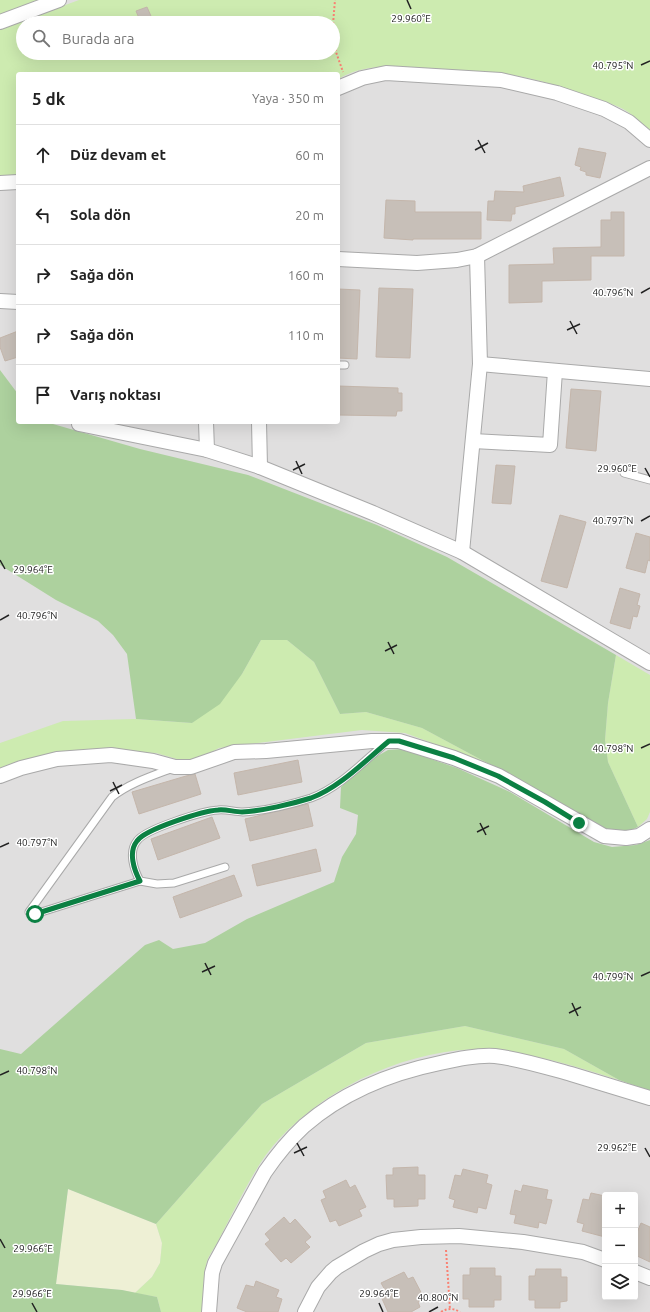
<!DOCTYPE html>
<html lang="tr">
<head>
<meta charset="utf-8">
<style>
	body { margin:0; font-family:Ubuntu,sans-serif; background:#f2f2f2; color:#222 }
	.controls { position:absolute; right:12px; bottom:12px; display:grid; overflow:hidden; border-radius:4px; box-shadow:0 4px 16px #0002 }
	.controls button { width:36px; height:36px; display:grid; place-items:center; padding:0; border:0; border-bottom:1px solid #e0e0e0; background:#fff; color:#222; font:20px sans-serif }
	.stop { position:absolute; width:12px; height:12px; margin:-9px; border:3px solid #0b8043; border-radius:50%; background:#fff }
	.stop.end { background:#0b8043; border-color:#fff; box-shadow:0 1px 4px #0008 }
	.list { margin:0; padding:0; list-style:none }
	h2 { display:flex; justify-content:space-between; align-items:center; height:52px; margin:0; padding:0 16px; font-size:17px }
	h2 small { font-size:13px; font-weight:400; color:#767676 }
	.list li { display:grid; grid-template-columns:26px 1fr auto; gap:12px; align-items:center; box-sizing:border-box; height:60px; padding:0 16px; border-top:1px solid #e0e0e0 }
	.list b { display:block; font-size:15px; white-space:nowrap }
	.list em { font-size:13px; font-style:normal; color:#767676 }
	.icon { flex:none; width:22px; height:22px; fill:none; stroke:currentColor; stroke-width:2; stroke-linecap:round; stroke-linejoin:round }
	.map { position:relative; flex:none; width:650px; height:1312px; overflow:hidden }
	.search { position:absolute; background:#fff; box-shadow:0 4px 16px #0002; left:16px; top:16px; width:324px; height:44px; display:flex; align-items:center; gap:10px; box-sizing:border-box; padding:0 14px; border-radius:22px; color:#767676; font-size:15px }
	.panel { position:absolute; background:#fff; box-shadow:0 4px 16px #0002; left:16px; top:72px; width:324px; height:352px; border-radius:4px }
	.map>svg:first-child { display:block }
	.residential { fill:#e0dfdf; fill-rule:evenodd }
	.farmland { fill:#eef0d5 }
	.grass { fill:#cdebb0; fill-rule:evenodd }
	.forest { fill:#add19e }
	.building { fill:#c7bfb8; stroke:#c4b6ab }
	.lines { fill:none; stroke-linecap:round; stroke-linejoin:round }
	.service-casing { stroke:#a9a9a9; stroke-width:9 }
	.minor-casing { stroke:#a9a9a9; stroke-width:16 }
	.path { stroke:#fa8072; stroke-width:2; stroke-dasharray:2 2; stroke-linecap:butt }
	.service { stroke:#fff; stroke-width:7 }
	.minor { stroke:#fff; stroke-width:14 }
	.route { stroke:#0b8043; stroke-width:5 }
	.ticks { fill:none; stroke:#222; stroke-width:1.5 }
	.ticks-label { font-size:10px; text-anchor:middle; fill:#222; stroke:#fff; stroke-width:3; stroke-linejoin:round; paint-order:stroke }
</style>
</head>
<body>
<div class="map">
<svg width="650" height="1312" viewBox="0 0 650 1312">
	<rect width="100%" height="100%" fill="#f2efe9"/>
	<path class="residential" d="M 0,0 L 650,0 L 650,1312 L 0,1312 ZM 23,23 L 333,23 L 333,53 L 23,53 ZM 18,74 L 338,74 L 338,422 L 18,422 ZM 605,1195 L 635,1195 L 635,1297 L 605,1297 Z"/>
	<polygon class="farmland" points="68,1189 156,1224 162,1243 160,1263 152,1277 135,1293 122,1290 56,1284"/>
	<g class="grass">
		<polygon points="0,0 46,0 0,16"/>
		<path d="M 79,0 L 650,0 L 650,132 C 641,123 631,112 619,107 C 606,101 593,98 579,93 C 565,89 550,83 536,80 C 501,71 465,71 430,69 C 398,67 367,62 338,79 L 338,74 L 18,74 L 18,175 L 0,176 L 0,29 ZM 23,23 L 333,23 L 333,53 L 23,53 Z"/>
		<polygon points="261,640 287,640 314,662 340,714 366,712 422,728 491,765 405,733 362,730 219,748 195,761 180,760 156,753 73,750 19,761 0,768 0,743 63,721 135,719 192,723 242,674"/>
		<polygon points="616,655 650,675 650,812 647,819 638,827 608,762 605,740 608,703"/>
		<path d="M 465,1026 L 564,1049 L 619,1080 C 587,1070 556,1060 523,1054 C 514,1052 505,1049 496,1049 C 417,1046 334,1081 279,1139 C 260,1159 247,1186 234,1210 C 228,1222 222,1233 216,1245 C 213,1250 209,1255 207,1261 C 203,1277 203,1295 202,1312 L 161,1312 L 157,1297 L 135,1293 L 152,1277 L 160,1263 L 162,1243 L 156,1224 L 262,1104 L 366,1043 Z"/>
	</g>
	<g class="forest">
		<polygon points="0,370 18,394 18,422 46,422 140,449 248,475 377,525 447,557 616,655 608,703 605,740 608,762 638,827 629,831 608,830 574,813 491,765 422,728 366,712 340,714 314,662 287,640 261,640 242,674 220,704 192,723 136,719 127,654 113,635 98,621 56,600 0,565"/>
		<polygon points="402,749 457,768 510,792 594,842 612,847 636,845 650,840 650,1091 619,1080 564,1049 465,1026 366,1043 262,1104 156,1224 68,1189 56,1284 122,1290 157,1297 161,1312 0,1312 0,1049 21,1054 145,945 159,940 173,949 205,943 247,919 334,882 342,857 356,834 358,815 340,808 341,787 372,759 388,750"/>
	</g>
	<g class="building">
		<polygon points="147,7 154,23 141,23 136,11"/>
		<polygon points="579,148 606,153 600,178 586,175 586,172 580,170 581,167 575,165"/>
		<polygon points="560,177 564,196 515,207 515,214 512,214 511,221 487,220 488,201 494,201 495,191 524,192 523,186"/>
		<polygon points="386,200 415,201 415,212 481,212 481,239 413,239 413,240 384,238"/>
		<polygon points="611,212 624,212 624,256 591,256 591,280 542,281 542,302 509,303 509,265 554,264 553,248 601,247 601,220 611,220"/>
		<polygon points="379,288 413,289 410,358 376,357"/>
		<polygon points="338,289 360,290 357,359 338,358"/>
		<polygon points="18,331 18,357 5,361 0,347 0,338"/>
		<polygon points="338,386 398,388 398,393 402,393 402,411 397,411 396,416 338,415"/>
		<polygon points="571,389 601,391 596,451 566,448"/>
		<polygon points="496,465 515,466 511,504 492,503"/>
		<polygon points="560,515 586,522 567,588 541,581"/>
		<polygon points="636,533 650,537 650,561 648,560 645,573 626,568"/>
		<polygon points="620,588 640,594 637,605 640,606 637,617 633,616 630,629 610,623"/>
		<polygon points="298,760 302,782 238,795 234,773"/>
		<polygon points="195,774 201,794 139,814 132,792 186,776"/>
		<polygon points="308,804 313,826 250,841 245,819"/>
		<polygon points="212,817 220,838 158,860 151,839"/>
		<polygon points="316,849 321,871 257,886 252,865"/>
		<polygon points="234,875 242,896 180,918 173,897"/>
		<polygon points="418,1167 418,1175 425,1175 425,1199 418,1199 418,1206 394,1207 394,1199 387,1199 386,1175 393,1175 393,1168"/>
		<polygon points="463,1169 488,1175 486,1183 492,1185 486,1209 478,1207 477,1213 453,1207 455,1200 449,1198 455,1175 461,1176"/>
		<polygon points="346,1180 350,1188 355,1185 366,1207 359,1210 362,1216 339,1226 336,1220 330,1222 321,1200 326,1198 323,1191"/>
		<polygon points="523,1185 548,1190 546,1199 552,1200 546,1224 539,1222 538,1228 514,1223 516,1215 510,1214 515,1190 521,1192"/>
		<polygon points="591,1193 605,1196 605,1237 582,1231 584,1224 577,1222 583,1199 589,1200"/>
		<polygon points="284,1217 290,1224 295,1219 311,1237 305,1242 310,1247 291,1263 286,1258 281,1262 265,1244 270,1240 265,1234"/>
		<polygon points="641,1223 650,1227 650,1262 635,1255 635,1237"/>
		<polygon points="470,1268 495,1268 495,1276 501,1276 501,1300 494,1300 494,1307 469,1307 469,1299 463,1299 463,1275 470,1275"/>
		<polygon points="536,1269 561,1269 561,1277 567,1277 567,1301 560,1302 560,1308 535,1308 535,1300 529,1300 529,1276 535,1276"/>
		<polygon points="404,1272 408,1279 413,1277 424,1298 418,1302 420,1307 411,1312 388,1312 379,1292 385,1290 381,1283"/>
		<polygon points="256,1281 279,1290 276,1297 282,1299 278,1312 247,1312 237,1308 246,1285 254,1287"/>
	</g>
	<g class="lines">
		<g class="service-casing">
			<g id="service">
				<polyline points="338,365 345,365"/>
				<polyline points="624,473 650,480"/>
				<path d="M 173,768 C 152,776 130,783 112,797 L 29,912 L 35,914 L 140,881 L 157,884 L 174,883 L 225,867"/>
				<path d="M 140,881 C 134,870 128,852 137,841 C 145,829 203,811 218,810 C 226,809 235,812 243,812 C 263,811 292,804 311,798 C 339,788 364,761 387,742"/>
			</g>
		</g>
		<g class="minor-casing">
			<g id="minor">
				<polyline points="0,22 59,0"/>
				<polyline points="338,88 362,78 386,73 501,80 557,93 604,109 629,122 650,140"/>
				<polyline points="0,183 18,182"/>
				<polyline points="338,259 417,263 457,260 477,256 650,168"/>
				<polyline points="0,301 18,302"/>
				<polyline points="480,364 650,379"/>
				<polyline points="206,422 207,450"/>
				<polyline points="259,422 260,467"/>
				<polyline points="79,424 207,450 260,467 373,513 462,552 650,663"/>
				<polyline points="473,441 550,445 555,371"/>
				<polyline points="462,552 480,364 477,256"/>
				<polyline points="0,776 21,768 57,759 111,755 153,761 175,767 191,767 234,752 266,751 372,741 399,741 454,758 499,776 604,836 626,838 639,836 650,829"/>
				<polyline points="635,1272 650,1278"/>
				<path d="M 209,1312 L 212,1273 L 215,1263 L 265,1172 C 276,1156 289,1140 304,1126 C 342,1093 391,1073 440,1063 C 458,1059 476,1055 495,1056 C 521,1059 546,1067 571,1074 C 598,1082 624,1090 650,1098"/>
				<polyline points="305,1312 318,1287 331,1272 337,1267 364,1251 379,1244 393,1240 421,1237 459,1236 523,1242 583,1252 605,1260"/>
			</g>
		</g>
		<g class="path">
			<polyline points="333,24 335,0"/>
			<polyline points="333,29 336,52 343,72"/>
			<polyline points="446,1250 450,1309"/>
			<path d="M 441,1312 C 448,1308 453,1308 460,1312"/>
		</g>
		<use href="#service" class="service"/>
		<use href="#minor" class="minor"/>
	</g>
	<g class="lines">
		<path class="route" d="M 35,914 L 140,881 C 134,870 128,852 137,841 C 145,829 203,811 218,810 C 226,809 234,812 242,812 C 262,811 292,804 311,798 C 339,788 366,760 389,741 L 399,741 L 454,758 L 498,776 L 545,802 L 579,823"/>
	</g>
	<path class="ticks" d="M 407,0 L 411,9M 641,65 L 650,61M 478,140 L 485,153M 475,150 L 488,143M 641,293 L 650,288M 570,321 L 577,334M 567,330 L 580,324M 296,461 L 302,474M 645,468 L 650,477M 293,470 L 305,464M 641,521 L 650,516M 0,560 L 5,569M 0,620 L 9,615M 388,642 L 394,654M 385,651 L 397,645M 641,748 L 650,744M 113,782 L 119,794M 110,791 L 122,785M 480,823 L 486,835M 477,832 L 489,826M 0,847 L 9,843M 205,963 L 211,975M 202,972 L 215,966M 641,976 L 650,972M 572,1003 L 578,1016M 569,1013 L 581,1007M 0,1075 L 9,1071M 297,1143 L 304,1156M 645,1148 L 650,1157M 294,1153 L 307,1147M 0,1239 L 5,1248M 32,1303 L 37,1312M 379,1303 L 383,1312M 429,1312 L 438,1307"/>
	<g class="ticks-label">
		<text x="411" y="22">29.960°E</text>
		<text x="613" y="69">40.795°N</text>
		<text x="613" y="296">40.796°N</text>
		<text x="617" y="472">29.960°E</text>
		<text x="613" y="524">40.797°N</text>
		<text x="33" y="573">29.964°E</text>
		<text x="37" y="619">40.796°N</text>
		<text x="613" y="752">40.798°N</text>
		<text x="37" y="846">40.797°N</text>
		<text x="613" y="980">40.799°N</text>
		<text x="37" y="1074">40.798°N</text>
		<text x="617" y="1151">29.962°E</text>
		<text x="33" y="1252">29.966°E</text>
		<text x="32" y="1297">29.966°E</text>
		<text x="379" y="1297">29.964°E</text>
		<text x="438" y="1301">40.800°N</text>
	</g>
</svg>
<div class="controls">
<button>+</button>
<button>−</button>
<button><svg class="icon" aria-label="layers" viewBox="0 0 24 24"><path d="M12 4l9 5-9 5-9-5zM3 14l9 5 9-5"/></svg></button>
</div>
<div class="stop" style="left:35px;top:914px"></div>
<div class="stop end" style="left:579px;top:823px"></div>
<div class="search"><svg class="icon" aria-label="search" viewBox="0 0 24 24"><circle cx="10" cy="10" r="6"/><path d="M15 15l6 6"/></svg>Burada ara</div>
<section class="panel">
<h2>5 dk<small>Yaya · 350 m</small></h2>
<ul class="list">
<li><svg class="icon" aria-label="ahead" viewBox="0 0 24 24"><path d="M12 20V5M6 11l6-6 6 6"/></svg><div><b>Düz devam et</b></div><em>60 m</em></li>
<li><svg class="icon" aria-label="left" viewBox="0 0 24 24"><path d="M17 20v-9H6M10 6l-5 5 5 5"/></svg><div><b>Sola dön</b></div><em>20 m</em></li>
<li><svg class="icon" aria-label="right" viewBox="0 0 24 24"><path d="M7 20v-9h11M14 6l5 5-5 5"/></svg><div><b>Sağa dön</b></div><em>160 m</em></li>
<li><svg class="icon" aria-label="right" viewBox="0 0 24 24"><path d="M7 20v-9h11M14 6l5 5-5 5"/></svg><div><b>Sağa dön</b></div><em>110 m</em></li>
<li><svg class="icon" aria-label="arrive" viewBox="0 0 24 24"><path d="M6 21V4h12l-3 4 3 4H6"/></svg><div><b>Varış noktası</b></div></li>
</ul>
</section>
</div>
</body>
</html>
